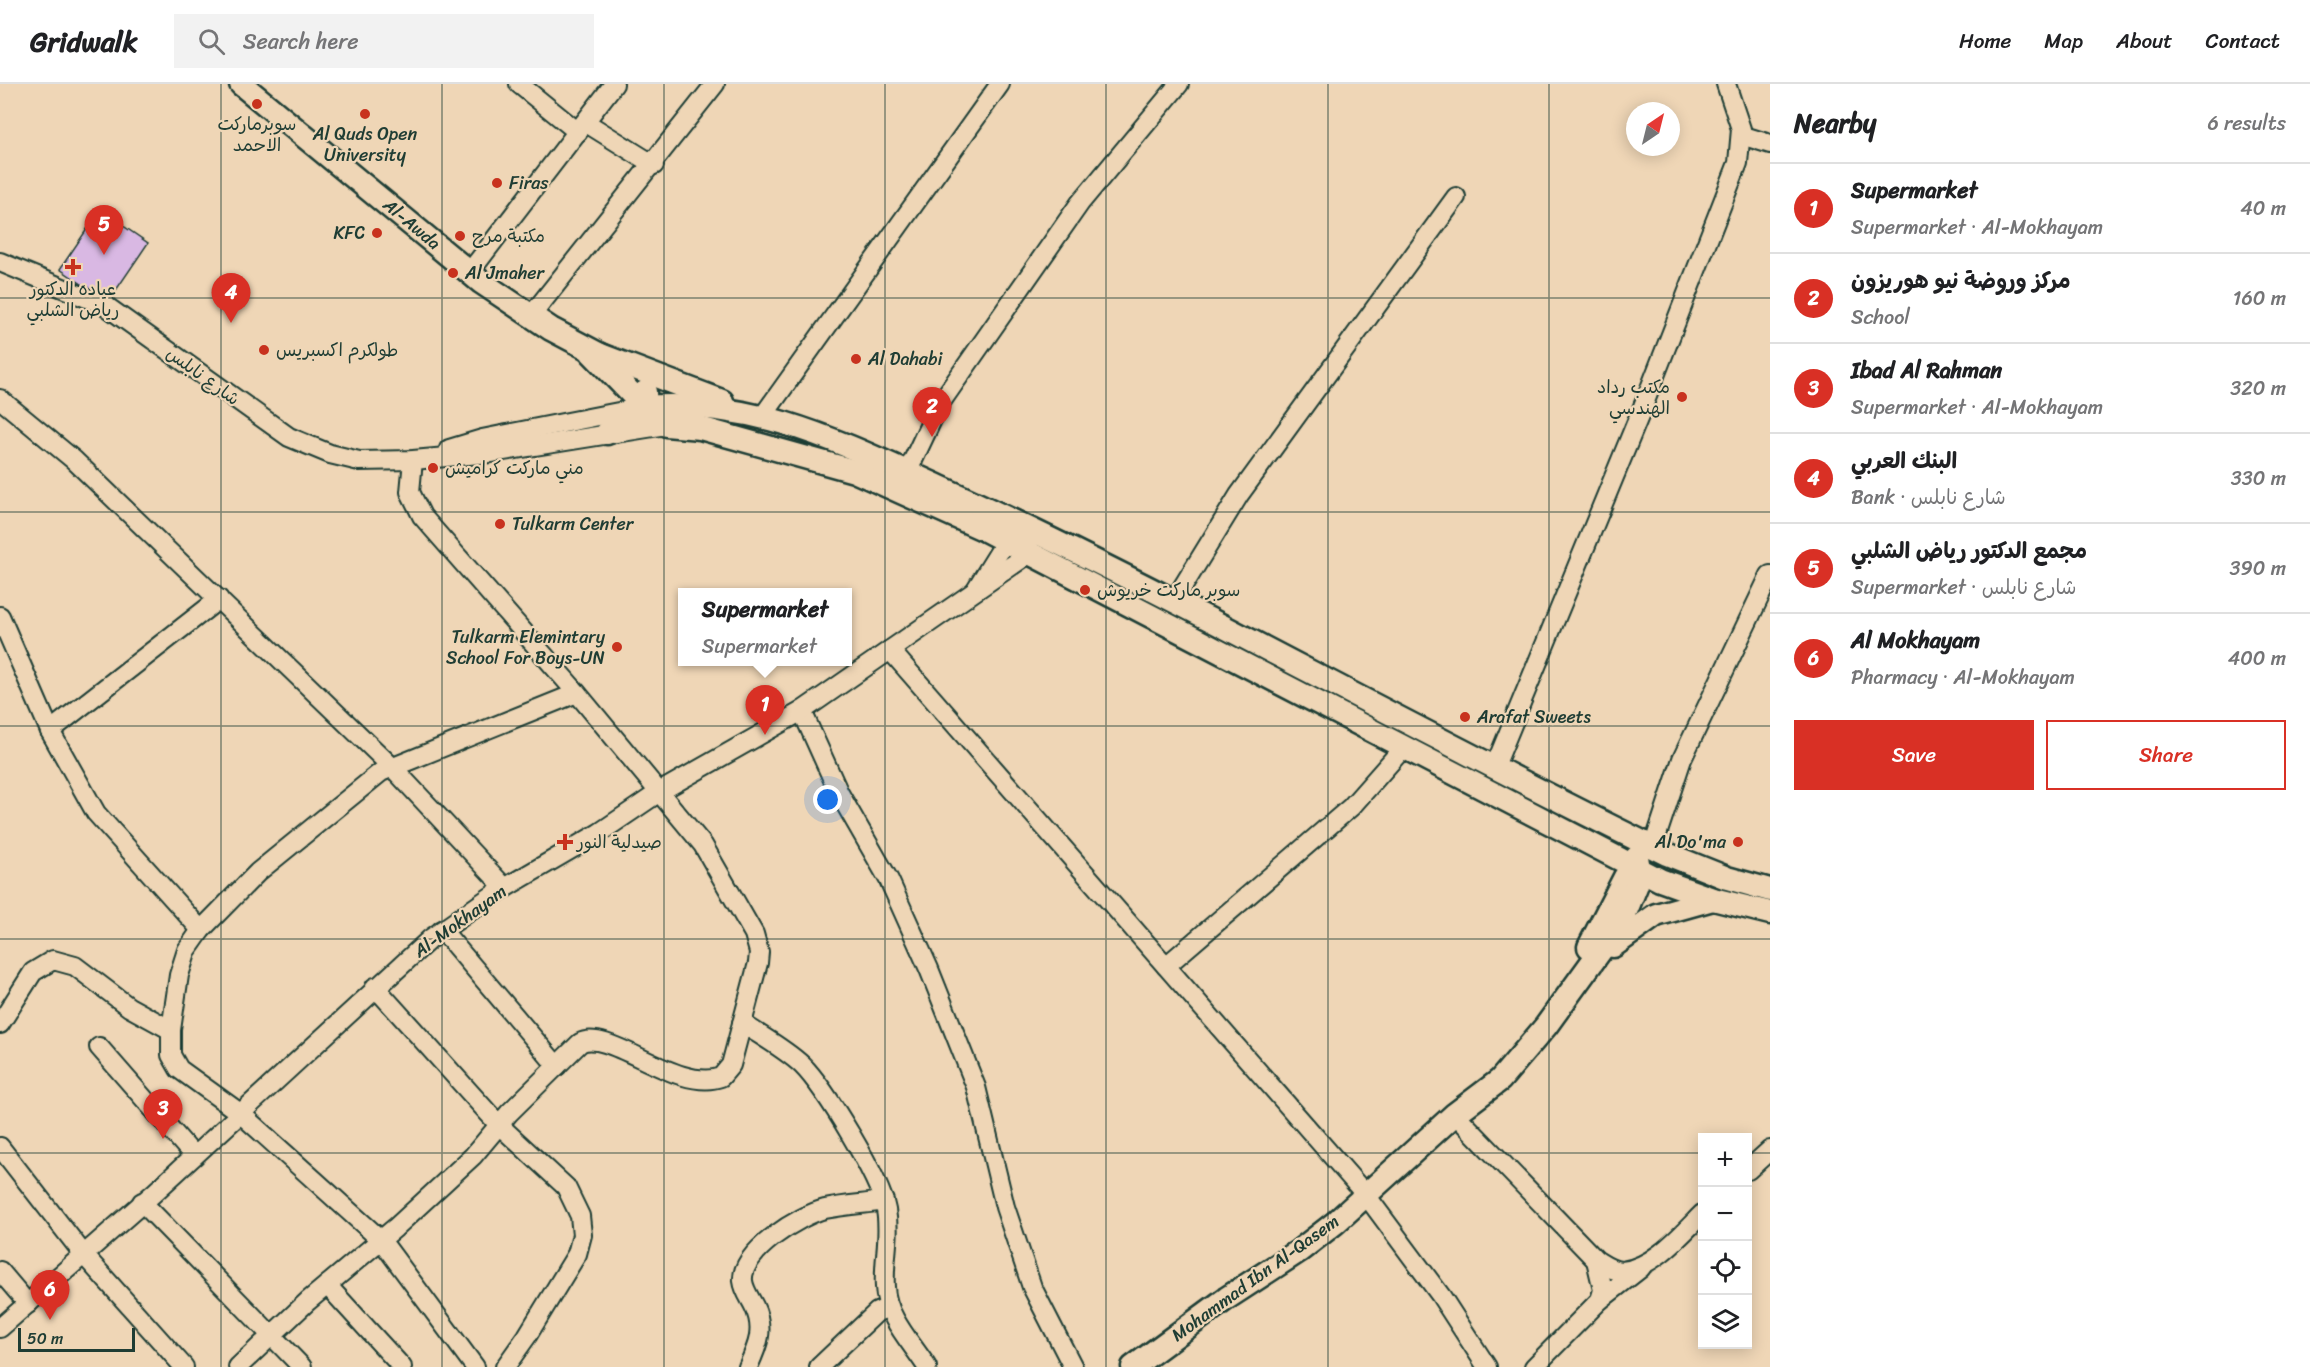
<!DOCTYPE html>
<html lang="en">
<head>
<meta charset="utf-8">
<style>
	body { margin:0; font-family:Sriracha,"Playpen Sans Arabic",sans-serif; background:#f2f2f2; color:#202124 }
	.controls { position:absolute; right:18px; bottom:18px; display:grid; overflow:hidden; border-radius:0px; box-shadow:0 3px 15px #0003 }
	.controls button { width:54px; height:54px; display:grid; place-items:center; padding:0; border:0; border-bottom:2px solid #e0e0e0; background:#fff; color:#202124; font:30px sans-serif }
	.compass { position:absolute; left:1626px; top:18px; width:54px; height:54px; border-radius:50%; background:#fff; box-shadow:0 3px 15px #0003; rotate:35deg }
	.scale { position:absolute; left:18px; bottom:15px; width:117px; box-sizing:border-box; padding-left:6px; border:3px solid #1f3d34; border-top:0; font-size:16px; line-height:21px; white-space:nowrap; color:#1f3d34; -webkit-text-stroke:4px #efd6b6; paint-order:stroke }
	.you { position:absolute; left:828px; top:716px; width:21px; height:21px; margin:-15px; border:4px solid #fff; border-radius:50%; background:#1a73e8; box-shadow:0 0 0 9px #1a73e833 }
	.badge { display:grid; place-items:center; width:39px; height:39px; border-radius:50%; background:#d93025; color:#fff; font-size:20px; font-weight:700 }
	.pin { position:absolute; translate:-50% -50px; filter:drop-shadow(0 2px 3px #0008) }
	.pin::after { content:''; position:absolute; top:32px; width:21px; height:18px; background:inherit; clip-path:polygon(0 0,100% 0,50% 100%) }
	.popup { position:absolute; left:678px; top:504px; width:174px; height:78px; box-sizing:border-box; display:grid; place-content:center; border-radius:0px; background:#fff; filter:drop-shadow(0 2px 4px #0005); font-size:20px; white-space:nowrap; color:#757577 }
	.popup b { font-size:22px; color:#202124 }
	.popup::after { content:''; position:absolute; left:50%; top:100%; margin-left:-12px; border:12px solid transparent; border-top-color:#fff }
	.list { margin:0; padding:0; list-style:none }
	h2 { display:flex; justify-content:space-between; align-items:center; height:78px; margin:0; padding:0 24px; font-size:26px }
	h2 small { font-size:20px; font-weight:400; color:#757577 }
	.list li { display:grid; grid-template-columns:39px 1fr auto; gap:18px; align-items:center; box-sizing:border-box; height:90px; padding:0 24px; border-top:2px solid #e0e0e0 }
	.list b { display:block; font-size:22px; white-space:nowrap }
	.list p { margin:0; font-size:20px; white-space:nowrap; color:#757577 }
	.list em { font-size:20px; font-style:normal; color:#757577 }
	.actions { display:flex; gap:12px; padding:18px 24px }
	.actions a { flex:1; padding:14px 0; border:2px solid #d93025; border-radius:0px; text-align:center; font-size:21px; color:#d93025 }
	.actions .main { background:#d93025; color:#fff }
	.icon { flex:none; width:33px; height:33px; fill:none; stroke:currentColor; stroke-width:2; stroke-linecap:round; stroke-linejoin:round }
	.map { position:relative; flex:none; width:1770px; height:1283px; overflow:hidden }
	header { display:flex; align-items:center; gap:36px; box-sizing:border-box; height:84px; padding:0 30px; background:#fff; border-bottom:2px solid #e0e0e0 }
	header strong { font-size:28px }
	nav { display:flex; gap:33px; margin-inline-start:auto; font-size:21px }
	.search { width:420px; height:54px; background:#f2f2f2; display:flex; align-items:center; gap:15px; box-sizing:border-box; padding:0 21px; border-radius:0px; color:#757577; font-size:22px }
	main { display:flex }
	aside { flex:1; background:#fff }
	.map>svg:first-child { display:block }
	.building { fill:#d9b8e3; stroke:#1f3d34; stroke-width:1.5 }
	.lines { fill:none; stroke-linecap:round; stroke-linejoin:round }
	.minor-casing { stroke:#1f3d34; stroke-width:22 }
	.major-casing { stroke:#1f3d34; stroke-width:27 }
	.minor { stroke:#efd6b6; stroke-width:18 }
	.major { stroke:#efd6b6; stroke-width:22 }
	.grid { fill:none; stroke:#1f3d34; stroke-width:1.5; stroke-opacity:0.55 }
	.poi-dot { fill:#c8321e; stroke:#efd6b6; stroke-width:2 }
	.labels { text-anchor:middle; stroke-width:4.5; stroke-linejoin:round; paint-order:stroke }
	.poi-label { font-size:18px; fill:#1f3d34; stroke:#efd6b6; text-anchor:start }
	.street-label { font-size:18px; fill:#1f3d34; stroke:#efd6b6 }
</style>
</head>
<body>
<header>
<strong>Gridwalk</strong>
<div class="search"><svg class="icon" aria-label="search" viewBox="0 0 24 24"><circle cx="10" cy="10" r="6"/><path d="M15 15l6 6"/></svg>Search here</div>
<nav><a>Home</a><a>Map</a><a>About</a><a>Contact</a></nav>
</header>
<main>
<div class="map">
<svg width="1770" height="1283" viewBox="0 0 1770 1283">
	<rect width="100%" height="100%" fill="#efd6b6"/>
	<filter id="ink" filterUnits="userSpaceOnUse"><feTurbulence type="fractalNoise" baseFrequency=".0167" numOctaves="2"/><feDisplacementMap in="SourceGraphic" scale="12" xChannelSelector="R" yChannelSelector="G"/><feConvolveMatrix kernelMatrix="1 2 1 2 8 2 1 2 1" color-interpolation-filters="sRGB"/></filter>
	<g filter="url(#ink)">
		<polygon class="building" points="100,126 148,159 108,218 60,185"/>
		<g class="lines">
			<g class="minor-casing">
				<g id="minor">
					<polyline points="519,0 578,48"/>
					<polyline points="585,38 654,81"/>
					<polyline points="1741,51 1770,60"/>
					<polyline points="0,178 106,222 289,353 330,370 359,377 413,376 491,369 666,341"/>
					<polyline points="469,189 614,0"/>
					<polyline points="531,232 715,0"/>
					<polyline points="0,315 74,376 394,685 505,804"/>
					<polyline points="763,332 1000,0"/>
					<polyline points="449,365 482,355 644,323"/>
					<polyline points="907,389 939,321 1080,119 1179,0"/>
					<polyline points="976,505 1006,457 1016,449"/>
					<polyline points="1174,517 1239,411 1456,113"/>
					<polyline points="0,532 50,647 96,729 201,846"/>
					<polyline points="890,566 1366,1111 1441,1212 1487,1283"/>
					<polyline points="802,627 839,709 889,796 929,885 976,1003 1005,1123 1032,1203 1073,1283"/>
					<polyline points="50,647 219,515"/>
					<polyline points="1495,682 1642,325 1738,79 1741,45 1726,0"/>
					<polyline points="1653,763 1682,675 1770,491"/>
					<polyline points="442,846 557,982"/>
					<polyline points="1166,882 1351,723 1404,663"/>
					<polyline points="375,903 499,1041 566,1103 580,1132 582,1151 577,1170 527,1252 505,1283"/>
					<path d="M 742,939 C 761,952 785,965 802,981 C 825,1004 880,1094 886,1126 C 891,1153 883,1177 885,1203 C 886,1233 912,1259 927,1283"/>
					<polyline points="0,940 33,888 53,876 75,882 129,923 171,946"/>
					<polyline points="99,963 194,1072"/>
					<path d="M 1455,1030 L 1596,1176 C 1604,1181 1612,1187 1622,1187 C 1653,1184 1682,1150 1702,1130"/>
					<polyline points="0,1063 84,1171 184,1283"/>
					<polyline points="1748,1086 1770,1066"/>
					<polyline points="142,1118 302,1283"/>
					<polyline points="0,1187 28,1220"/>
					<polyline points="327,1201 402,1283"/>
					<polyline points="1600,1216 1641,1184"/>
					<polyline points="0,1244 154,1109 430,855 496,809 599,749 661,707 802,627 1030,469 1028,459"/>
					<path d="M 238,1283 L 308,1217 L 395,1144 L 473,1072 L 509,1029 L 580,959 C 608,943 677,1009 721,993 L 731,981 L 758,879 L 759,868 L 754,850 L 703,761 L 577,609 L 422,432 L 410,408 L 413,376"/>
					<polyline points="475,1283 381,1156 240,1029 179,985 171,971 171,946 179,891 187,866 201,846 258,788 381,688 577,609"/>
					<path d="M 748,1283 C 758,1261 765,1245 754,1222 C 750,1214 744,1206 743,1197 C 740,1168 800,1131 825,1125 C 844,1121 865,1120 884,1117"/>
					<polyline points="819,1283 877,1228 889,1223"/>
					<polyline points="1534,1283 1600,1216 1603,1206 1596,1176"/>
				</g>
			</g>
			<g class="major-casing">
				<g id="major">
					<polyline points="241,0 481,198 551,245 606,274"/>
					<polyline points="591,268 650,329 666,341 700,344 854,387 983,445 1660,796 1713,815 1770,829"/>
					<polyline points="598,270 722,317"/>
					<path d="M 644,323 C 755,314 842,359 940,403 C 1031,444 1120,489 1209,535 C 1361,614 1513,695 1667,770 L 1727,794 L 1770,806"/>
					<path d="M 607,349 C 627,340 647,334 645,308"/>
					<polyline points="1613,862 1656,831 1713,815"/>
					<polyline points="1589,863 1625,793 1636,780"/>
					<polyline points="1133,1283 1227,1214 1299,1167 1335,1139 1455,1030 1500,996 1546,942 1622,837 1637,800 1639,785 1637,773"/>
				</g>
			</g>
			<use href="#minor" class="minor"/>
			<use href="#major" class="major"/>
		</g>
	</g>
	<path class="grid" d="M 221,0 L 221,1283M 442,0 L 442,1283M 664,0 L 664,1283M 885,0 L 885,1283M 1106,0 L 1106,1283M 1328,0 L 1328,1283M 1549,0 L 1549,1283M 0,214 L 1770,214M 0,428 L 1770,428M 0,642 L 1770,642M 0,855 L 1770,855M 0,1069 L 1702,1069M 1748,1069 L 1770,1069"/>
	<g class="poi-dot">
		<circle cx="257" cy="20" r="6"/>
		<circle cx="365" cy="30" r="6"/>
		<circle cx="497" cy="99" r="6"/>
		<circle cx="377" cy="149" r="6"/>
		<circle cx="460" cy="152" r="6"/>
		<path d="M70 174h6v6h6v6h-6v6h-6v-6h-6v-6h6z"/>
		<circle cx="453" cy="189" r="6"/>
		<circle cx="264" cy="266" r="6"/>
		<circle cx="856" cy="275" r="6"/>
		<circle cx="1682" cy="313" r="6"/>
		<circle cx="433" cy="384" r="6"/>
		<circle cx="500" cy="440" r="6"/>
		<circle cx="1085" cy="506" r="6"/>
		<circle cx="617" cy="563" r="6"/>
		<circle cx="1465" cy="633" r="6"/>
		<path d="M562 749h6v6h6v6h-6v6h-6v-6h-6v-6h6z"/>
		<circle cx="1738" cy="758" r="6"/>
	</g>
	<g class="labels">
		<g class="poi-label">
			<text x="257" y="46" text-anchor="middle">سوبرماركت<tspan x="257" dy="21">الاحمد</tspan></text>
			<text x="365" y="56" text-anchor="middle">Al Quds Open<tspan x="365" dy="21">University</tspan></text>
			<text x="509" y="105">Firas</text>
			<text x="365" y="155" text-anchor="end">KFC</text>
			<text x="472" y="158">مكتبة مرح</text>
			<text x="465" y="195">Al Jmaher</text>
			<text x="73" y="211" text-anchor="middle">عياده الدكتور<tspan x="73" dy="21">رياض الشلبي</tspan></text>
			<text x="276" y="272">طولكرم اكسبريس</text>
			<text x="868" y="281">Al Dahabi</text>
			<text x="1670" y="309" text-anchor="end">مكتب رداد<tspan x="1670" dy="21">الهندسي</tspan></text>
			<text x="445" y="390">مني ماركت كراميش</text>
			<text x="512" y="446">Tulkarm Center</text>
			<text x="1097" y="512">سوبر ماركت خريوش</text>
			<text x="605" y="559" text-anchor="end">Tulkarm Elemintary<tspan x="605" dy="21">School For Boys-UN</tspan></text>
			<text x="1477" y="639">Arafat Sweets</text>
			<text x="577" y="764">صيدلية النور</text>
			<text x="1726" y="764" text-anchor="end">Al Do'ma</text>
		</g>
		<g class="street-label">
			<text transform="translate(412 140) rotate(40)" y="6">Al-Awda</text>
			<text transform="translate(203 292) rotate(36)" y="6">شارع نابلس</text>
			<text transform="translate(460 837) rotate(-36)" y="6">Al-Mokhayam</text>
			<text transform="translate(1255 1194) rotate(-36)" y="6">Mohammad Ibn Al-Qasem</text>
		</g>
	</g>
</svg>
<div class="controls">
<button>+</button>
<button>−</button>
<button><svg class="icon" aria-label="locate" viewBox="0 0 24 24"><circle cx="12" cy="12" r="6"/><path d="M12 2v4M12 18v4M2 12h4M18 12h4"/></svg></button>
<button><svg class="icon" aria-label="layers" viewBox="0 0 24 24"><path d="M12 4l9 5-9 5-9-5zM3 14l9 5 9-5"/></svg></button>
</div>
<svg class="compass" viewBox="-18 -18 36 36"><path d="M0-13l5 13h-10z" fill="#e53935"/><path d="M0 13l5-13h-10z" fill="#757577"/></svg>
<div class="scale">50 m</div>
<div class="you"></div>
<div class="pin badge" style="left:765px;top:651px">1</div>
<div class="popup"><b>Supermarket</b>Supermarket</div>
<div class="pin badge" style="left:932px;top:353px">2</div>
<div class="pin badge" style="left:163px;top:1055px">3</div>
<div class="pin badge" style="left:231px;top:239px">4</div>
<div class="pin badge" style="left:104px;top:171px">5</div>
<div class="pin badge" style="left:50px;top:1236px">6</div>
</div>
<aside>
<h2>Nearby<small>6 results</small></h2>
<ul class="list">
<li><span class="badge">1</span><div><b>Supermarket</b><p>Supermarket · Al-Mokhayam</p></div><em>40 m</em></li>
<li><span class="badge">2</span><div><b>مركز وروضة نيو هوريزون</b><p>School</p></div><em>160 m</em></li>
<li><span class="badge">3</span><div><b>Ibad Al Rahman</b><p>Supermarket · Al-Mokhayam</p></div><em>320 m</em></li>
<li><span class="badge">4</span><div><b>البنك العربي</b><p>Bank · شارع نابلس</p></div><em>330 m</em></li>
<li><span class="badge">5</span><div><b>مجمع الدكتور رياض الشلبي</b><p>Supermarket · شارع نابلس</p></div><em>390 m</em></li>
<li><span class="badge">6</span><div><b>Al Mokhayam</b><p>Pharmacy · Al-Mokhayam</p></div><em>400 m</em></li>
</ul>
<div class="actions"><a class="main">Save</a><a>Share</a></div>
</aside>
</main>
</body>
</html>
